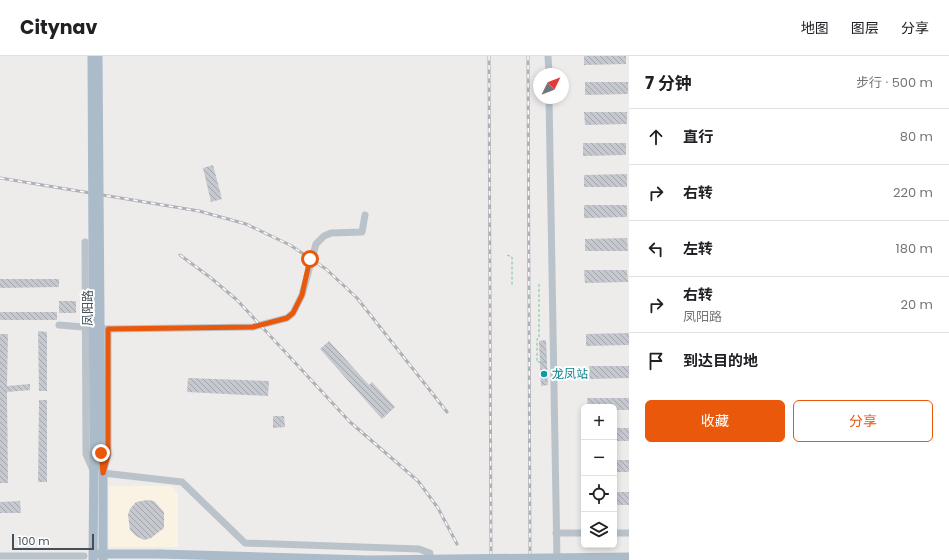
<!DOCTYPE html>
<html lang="zh">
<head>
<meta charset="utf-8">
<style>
	body { margin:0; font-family:Poppins,"Noto Sans SC",sans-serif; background:#f6f6f6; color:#202124 }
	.controls { position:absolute; right:12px; bottom:12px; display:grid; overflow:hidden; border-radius:6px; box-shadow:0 2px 6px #0003 }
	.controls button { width:36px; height:36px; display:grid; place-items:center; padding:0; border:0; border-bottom:1px solid #e0e0e0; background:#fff; color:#202124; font:20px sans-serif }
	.compass { position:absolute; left:533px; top:12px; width:36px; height:36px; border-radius:50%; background:#fff; box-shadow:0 2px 6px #0003; rotate:47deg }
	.scale { position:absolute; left:12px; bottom:10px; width:82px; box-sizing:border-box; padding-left:4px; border:2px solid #454f58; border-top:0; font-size:11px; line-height:14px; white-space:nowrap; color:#454f58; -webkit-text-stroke:3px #fff; paint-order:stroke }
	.stop { position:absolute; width:12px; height:12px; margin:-9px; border:3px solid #ea580c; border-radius:50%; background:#fff }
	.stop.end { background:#ea580c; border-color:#fff; box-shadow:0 1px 4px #0008 }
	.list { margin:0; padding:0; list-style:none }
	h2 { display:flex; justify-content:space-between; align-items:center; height:52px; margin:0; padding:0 16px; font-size:17px }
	h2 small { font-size:13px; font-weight:400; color:#757577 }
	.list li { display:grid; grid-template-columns:26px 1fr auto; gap:12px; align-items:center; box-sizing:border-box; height:56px; padding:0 16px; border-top:1px solid #e0e0e0 }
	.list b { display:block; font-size:15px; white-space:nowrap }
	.list p { margin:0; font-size:13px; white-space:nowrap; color:#757577 }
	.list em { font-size:13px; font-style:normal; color:#757577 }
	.actions { display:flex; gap:8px; padding:12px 16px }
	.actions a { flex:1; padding:9px 0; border:1px solid #ea580c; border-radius:6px; text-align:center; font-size:14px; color:#ea580c }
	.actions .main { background:#ea580c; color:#fff }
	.icon { flex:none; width:22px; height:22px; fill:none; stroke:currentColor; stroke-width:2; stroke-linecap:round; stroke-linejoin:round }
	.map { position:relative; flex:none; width:629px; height:504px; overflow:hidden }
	header { display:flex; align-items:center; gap:24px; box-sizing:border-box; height:56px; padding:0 20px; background:#fff; border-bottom:1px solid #e0e0e0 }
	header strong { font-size:19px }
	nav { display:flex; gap:22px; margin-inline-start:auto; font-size:14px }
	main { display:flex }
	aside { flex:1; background:#fff }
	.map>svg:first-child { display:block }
	.commercial { fill:#faf3e3 }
	.building { fill:url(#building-back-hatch) }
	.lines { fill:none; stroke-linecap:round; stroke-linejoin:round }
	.path { stroke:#73c89c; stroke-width:1; stroke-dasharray:3 2; stroke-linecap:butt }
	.minor { stroke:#bac3ca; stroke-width:7 }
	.major { stroke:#abbbca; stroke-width:9 }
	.rail-casing { stroke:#aeb1b6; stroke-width:3 }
	.rail { stroke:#fff; stroke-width:1.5; stroke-dasharray:4.5; stroke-linecap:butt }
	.major-bridge { stroke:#abbbca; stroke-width:9 }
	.route { stroke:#ea580c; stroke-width:5 }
	.culture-dot { fill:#0f9aa8; stroke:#fff; stroke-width:1.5 }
	.labels { text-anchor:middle; stroke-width:4; stroke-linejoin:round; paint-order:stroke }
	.street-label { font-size:12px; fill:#454f58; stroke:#fff }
	.culture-label { font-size:12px; fill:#0d838f; stroke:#fff; text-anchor:start }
</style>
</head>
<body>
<header>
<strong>Citynav</strong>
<nav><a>地图</a><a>图层</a><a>分享</a></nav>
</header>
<main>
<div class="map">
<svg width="629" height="504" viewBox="0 0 629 504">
	<defs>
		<pattern id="building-back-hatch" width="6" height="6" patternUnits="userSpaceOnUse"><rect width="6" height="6" fill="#c5c8ce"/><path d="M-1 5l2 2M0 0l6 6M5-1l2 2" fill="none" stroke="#a2a5aa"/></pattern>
	</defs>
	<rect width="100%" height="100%" fill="#eeebeb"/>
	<polygon class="commercial" points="109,430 172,430 178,438 178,491 109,491"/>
	<g class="building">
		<polygon points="584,0 626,0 626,8 584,9"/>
		<polygon points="585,26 628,26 628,38 585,39"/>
		<polygon points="584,56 627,56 627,68 585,69"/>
		<polygon points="583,87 626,87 626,99 583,100"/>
		<polygon points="213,109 222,143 211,146 203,112"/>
		<polygon points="627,118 627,131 584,131 584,119"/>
		<polygon points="584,149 627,149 627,161 584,162"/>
		<polygon points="627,182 628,195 585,195 585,183"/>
		<polygon points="584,214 627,214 628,226 585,227"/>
		<polygon points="0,223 59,223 59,231 0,232"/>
		<rect x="59" y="245" width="17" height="12"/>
		<rect x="0" y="256" width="57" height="8"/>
		<polygon points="38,275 47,276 47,335 39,335"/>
		<polygon points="629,277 629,289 586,290 586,278"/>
		<polygon points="0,278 8,278 7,330 30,328 30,334 7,336 8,427 0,427"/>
		<polygon points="546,284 548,329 541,330 539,285"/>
		<polygon points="329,285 369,329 372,326 395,351 382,363 320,293"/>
		<polygon points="589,310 629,310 629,322 589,323"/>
		<polygon points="188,322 269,325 268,340 187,336"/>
		<polygon points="587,342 629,342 629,354 614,354 614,351 588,351"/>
		<polygon points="39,344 47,344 47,426 38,426"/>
		<polygon points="273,360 284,360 285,371 273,372"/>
		<rect x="614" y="372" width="15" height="13"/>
		<rect x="614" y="404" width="15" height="12"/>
		<rect x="614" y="436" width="15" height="13"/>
		<polygon points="147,444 154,445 164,456 164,472 151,482 144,484 136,480 130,474 128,459 130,453 136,446"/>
		<polygon points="20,445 21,457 0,457 0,446"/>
	</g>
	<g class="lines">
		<g class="path">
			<polyline points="507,199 512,201 512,229"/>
			<polyline points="539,228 539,282 537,283 537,306 546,306"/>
		</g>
		<g class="minor">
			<polyline points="548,0 549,18"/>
			<polyline points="549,42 557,504"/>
			<polyline points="85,186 86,398 93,414"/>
			<polyline points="59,269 108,273 253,271 287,262 293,257 302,239 316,188 324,180 331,177 362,176 365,159"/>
			<polyline points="108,273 108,399 103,417 182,426 245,487 419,493 430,497 430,504"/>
			<polyline points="556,477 584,477"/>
			<polyline points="614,477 629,477"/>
			<polyline points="0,500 84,500"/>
		</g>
		<g class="major">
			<polyline points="101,397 103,417 103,504"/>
			<polyline points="98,498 160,498"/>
			<polyline points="93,504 94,396"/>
		</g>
		<g class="rail-casing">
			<g id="rail">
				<polyline points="489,0 491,504"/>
				<polyline points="528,0 530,504"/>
				<polyline points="0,122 199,155 246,168 290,189 326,213 357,242 447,356"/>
				<polyline points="180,199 211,222 237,244 350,366 418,425 438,452 457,488"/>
			</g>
		</g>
		<use href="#rail" class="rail"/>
		<g class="major-bridge">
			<polyline points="92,0 94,396"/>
			<polyline points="98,0 101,397"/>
			<polyline points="160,498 368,504 629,501"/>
		</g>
	</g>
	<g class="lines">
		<polyline class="route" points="101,397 103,417 108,399 108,273 253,271 287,262 293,257 302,239 310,203"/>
	</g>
	<circle class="culture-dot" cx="544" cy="318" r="4"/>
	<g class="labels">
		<g class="street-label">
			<text transform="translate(88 252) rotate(-90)" y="4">凤阳路</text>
		</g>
		<g class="culture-label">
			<text x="552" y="322">龙凤站</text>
		</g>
	</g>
</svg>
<div class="controls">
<button>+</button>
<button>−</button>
<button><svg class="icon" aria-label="locate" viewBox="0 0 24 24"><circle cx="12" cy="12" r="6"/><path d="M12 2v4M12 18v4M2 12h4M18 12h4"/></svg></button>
<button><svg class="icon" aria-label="layers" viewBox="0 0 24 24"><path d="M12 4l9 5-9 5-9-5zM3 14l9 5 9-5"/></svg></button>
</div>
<svg class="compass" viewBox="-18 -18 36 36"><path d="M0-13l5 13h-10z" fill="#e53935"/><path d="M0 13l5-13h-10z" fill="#757577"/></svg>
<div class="scale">100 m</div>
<div class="stop" style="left:310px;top:203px"></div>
<div class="stop end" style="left:101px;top:397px"></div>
</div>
<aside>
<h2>7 分钟<small>步行 · 500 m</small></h2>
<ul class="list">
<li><svg class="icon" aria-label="ahead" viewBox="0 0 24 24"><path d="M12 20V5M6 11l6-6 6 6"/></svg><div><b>直行</b></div><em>80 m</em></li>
<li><svg class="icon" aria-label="right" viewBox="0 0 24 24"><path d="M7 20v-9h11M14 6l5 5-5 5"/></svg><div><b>右转</b></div><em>220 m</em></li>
<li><svg class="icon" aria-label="left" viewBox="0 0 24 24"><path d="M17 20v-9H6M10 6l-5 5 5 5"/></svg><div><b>左转</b></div><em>180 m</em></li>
<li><svg class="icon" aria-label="right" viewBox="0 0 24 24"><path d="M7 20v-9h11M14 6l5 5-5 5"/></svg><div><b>右转</b><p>凤阳路</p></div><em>20 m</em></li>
<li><svg class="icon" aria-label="arrive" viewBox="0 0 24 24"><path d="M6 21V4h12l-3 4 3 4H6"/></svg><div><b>到达目的地</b></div></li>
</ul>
<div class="actions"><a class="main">收藏</a><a>分享</a></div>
</aside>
</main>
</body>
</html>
